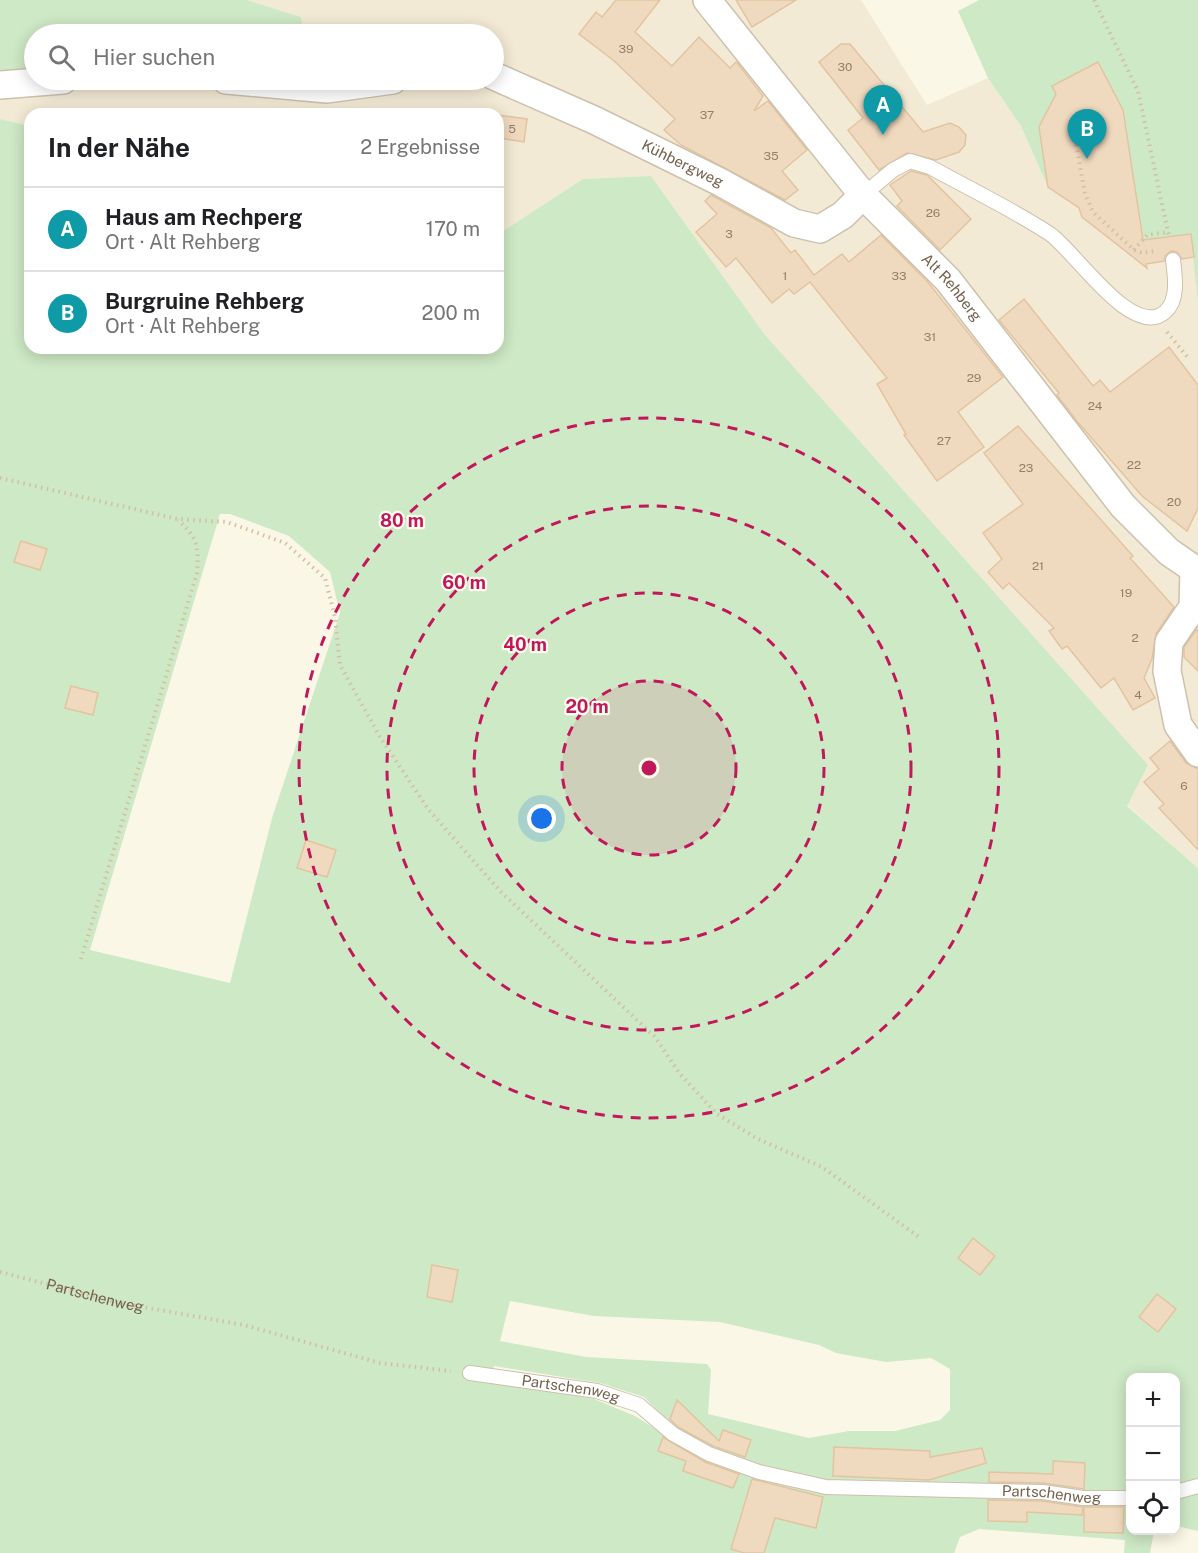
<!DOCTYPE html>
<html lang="de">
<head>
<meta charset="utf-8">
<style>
	body { margin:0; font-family:"Public Sans",sans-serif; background:#f6f6f6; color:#202124 }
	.controls { position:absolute; right:18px; bottom:18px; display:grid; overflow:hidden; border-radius:12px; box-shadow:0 3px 15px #0003 }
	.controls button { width:54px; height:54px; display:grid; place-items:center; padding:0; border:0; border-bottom:2px solid #e0e0e0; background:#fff; color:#202124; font:30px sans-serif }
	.you { position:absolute; left:542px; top:819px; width:21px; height:21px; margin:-15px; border:4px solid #fff; border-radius:50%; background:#1a73e8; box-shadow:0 0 0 9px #1a73e833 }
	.badge { display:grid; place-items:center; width:39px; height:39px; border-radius:50%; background:#764f38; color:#fff; font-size:20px; font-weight:700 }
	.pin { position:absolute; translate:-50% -50px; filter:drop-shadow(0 2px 3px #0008) }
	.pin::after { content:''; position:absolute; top:32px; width:21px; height:18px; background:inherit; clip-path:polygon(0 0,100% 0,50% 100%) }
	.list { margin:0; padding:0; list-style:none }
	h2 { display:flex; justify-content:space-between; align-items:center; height:78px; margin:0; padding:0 24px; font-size:26px }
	h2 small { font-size:20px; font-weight:400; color:#757577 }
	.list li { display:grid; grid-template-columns:39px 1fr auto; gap:18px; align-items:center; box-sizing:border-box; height:84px; padding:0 24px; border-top:2px solid #e0e0e0 }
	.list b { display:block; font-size:22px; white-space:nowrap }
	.list p { margin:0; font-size:20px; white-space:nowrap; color:#757577 }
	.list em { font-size:20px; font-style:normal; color:#757577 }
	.icon { flex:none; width:33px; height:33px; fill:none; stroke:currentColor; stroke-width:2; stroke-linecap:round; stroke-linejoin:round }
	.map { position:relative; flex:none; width:1198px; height:1553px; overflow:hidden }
	.search { position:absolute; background:#fff; box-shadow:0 3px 15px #0003; left:24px; top:24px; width:480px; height:66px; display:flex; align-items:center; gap:15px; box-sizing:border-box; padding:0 21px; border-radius:33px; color:#757577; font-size:22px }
	.panel { position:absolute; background:#fff; box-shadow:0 3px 15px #0003; left:24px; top:108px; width:480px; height:246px; border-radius:18px }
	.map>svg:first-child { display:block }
	.residential { fill:#f3ead5 }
	.green { fill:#cee9c5; fill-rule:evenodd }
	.building { fill:#f0dabf; stroke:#e2c4a0; stroke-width:1.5 }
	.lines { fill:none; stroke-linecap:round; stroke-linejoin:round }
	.lane-casing { stroke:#cdc0ad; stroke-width:16 }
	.street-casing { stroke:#cdc0ad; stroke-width:30 }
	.path { stroke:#d5bea2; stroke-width:4; stroke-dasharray:1.5 4.5; stroke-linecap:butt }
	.lane { stroke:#fff; stroke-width:14 }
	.street { stroke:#fff; stroke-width:27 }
	.ring { fill:none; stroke:#c2185b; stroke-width:3; stroke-dasharray:10 8 }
	.labels { text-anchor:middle; stroke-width:4.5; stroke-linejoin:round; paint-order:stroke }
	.number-label { font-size:12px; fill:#937f69 }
	.street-label { font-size:15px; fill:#74614c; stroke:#fefaec }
	.centre { fill:#c2185b; stroke:#fefaec; stroke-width:3 }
	.ring-label { font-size:18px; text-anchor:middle; font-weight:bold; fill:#c2185b; stroke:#fefaec; stroke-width:4.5; stroke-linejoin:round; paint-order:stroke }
</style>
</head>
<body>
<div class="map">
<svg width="1198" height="1553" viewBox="0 0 1198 1553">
	<rect width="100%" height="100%" fill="#fbf7e6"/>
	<polygon class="residential" points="247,0 861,0 927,105 988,78 1021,126 1047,184 1039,127 1056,94 1052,86 1098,62 1123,110 1143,240 1191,234 1194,257 1198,304 1198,868 1127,805 765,335 651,176 583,179 503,231 498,229 498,114 30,114 30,126 0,119 0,72 34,80 494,80 494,34 304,34 301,17"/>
	<g class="green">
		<polygon points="0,0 247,0 301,17 304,34 34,34 34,69 0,72"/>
		<polygon points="979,0 1198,0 1198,304 1191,234 1143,240 1123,110 1098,63 1052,86 1056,94 1039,127 1048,187 1021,126 988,78 958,11"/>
		<path d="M 0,119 L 30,126 L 30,348 L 498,348 L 498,229 L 503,231 L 583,179 L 651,176 L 765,335 L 1148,765 L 1127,806 L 1198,868 L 1198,1479 L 1176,1485 L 1176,1378 L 1130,1378 L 1130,1492 L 1084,1492 L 827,1481 L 760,1466 L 712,1448 L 676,1429 L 644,1397 L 600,1383 L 494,1366 L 490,1382 L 594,1399 L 635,1416 L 670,1438 L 757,1477 L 825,1494 L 1043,1498 L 1130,1504 L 1130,1530 L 1154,1531 L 1150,1553 L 1124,1553 L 1125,1540 L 979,1529 L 960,1537 L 954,1553 L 0,1553 ZM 220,514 L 230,514 L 289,536 L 330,572 L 340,613 L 272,818 L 230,983 L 90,950 ZM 510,1301 L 594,1316 L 720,1322 L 819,1345 L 836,1353 L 886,1362 L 931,1358 L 950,1369 L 950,1410 L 940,1420 L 895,1431 L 849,1431 L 809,1438 L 708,1414 L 711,1370 L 707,1364 L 586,1357 L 500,1341 Z"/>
		<polygon points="1198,1492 1198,1531 1176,1526 1176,1498"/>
	</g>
	<g class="building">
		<polygon points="616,0 660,0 635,32 672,66 699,37 730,68 736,62 738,64 763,96 754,111 768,101 807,150 782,171 798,190 785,200 681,145 664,130 675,119 613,60 579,34 596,12 602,17"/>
		<polygon points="736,0 796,0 752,27"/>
		<polygon points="841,44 850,44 923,132 950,123 959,127 966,135 965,145 959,152 936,160 907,153 879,170 848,130 863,118 819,62"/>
		<polygon points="1098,62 1123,110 1143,240 1191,234 1194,257 1182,259 1177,252 1171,251 1165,256 1164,261 1146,264 1147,268 1082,217 1079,208 1048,187 1039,127 1056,94 1052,86"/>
		<polygon points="498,115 527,119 524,142 498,138"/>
		<polygon points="911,171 927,175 971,219 940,250 897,206 902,201 890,185"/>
		<polygon points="711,195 771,228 791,253 795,250 814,275 842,254 849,262 881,235 927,281 1003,377 958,412 984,447 937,481 904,435 906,434 877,384 887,378 810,282 794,294 789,289 772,303 736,258 726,267 696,232 717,214 705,201"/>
		<polygon points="1024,299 1093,386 1100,380 1110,392 1169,347 1198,385 1198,508 1187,531 1142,496 1076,420 1057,395 1059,393 999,320"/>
		<polygon points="1018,426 1133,556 1130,558 1174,607 1156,634 1152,659 1144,678 1155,698 1133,710 1114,678 1101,688 1067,646 1062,649 1049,631 1054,628 1009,583 1003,589 988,572 1002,559 983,533 1023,504 984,453"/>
		<polygon points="21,541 47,549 40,570 14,562"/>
		<polygon points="1197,629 1198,630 1198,671 1184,657 1184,647"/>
		<polygon points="71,686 98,693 93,715 65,708"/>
		<polygon points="1170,741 1186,763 1198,769 1198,850 1159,808 1164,804 1144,782 1159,769 1150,758"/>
		<polygon points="306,840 336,850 327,877 297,868"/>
		<polygon points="973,1238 995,1256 980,1275 958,1258"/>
		<polygon points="432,1265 458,1270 452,1302 427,1297"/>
		<polygon points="1157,1294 1176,1309 1158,1332 1139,1317"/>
		<polygon points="677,1400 719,1441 723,1430 751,1440 745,1457 713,1446 678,1427 670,1419"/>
		<polygon points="663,1437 705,1462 739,1474 733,1488 683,1471 686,1461 658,1451"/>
		<polygon points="834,1447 930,1451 930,1457 982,1448 986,1463 929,1480 833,1476"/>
		<polygon points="1053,1461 1085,1463 1084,1489 1043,1483 989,1482 989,1472 1053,1474"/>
		<polygon points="752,1479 823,1497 816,1528 775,1518 764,1553 744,1553 731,1549"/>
		<polygon points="988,1500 1042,1501 1083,1507 1082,1515 1027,1512 1027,1522 988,1521"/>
		<polygon points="1084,1507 1124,1507 1123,1533 1084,1532"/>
	</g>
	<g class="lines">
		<g class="lane-casing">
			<g id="lane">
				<path d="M 863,195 L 893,170 L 910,161 L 930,167 C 970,189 1012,209 1050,234 C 1075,251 1132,340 1165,312 C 1179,300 1175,276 1173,260"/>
				<path id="s2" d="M 470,1373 L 597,1391 L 639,1405 L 673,1434 L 709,1454 L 759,1472 L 826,1487 L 1043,1492 L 1083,1498 L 1130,1498"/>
				<polyline points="1176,1492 1198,1486"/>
			</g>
		</g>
		<g class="street-casing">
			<g id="street">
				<path id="s3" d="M 707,0 L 863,195 L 948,280 L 1123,506 L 1169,552 L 1194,569 L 1198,569"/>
				<path id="s4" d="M 494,76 L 594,120 L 720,182 L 794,223 L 820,229 L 843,215 L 863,195"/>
				<polyline points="226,80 327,89 393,80"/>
				<polyline points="0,85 63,80"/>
				<polyline points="1194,569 1193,607 1169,642 1167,671 1178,725 1198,753"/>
			</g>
		</g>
		<g class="path">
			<polyline points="1094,0 1138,91 1169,237"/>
			<polyline points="1073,127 1085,194 1093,212 1134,250 1142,253 1155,251"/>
			<polyline points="1134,250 1147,235 1168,232"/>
			<polyline points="1167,332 1189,359"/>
			<polyline points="0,478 177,519 227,522 285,543 325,578 335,617 340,665 380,737 428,809 500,891 655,1037 680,1074 717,1114 758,1139 822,1167 919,1237"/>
			<path d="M 81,959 L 197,573 C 199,547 198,538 178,520"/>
			<path id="s1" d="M 0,1272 L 120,1303 L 244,1325 L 380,1363 L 451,1371"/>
		</g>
		<use href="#lane" class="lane"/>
		<use href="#street" class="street"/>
	</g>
	<circle cx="649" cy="768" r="87" fill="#c2185b" fill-opacity=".12"/>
	<g class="ring">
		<circle cx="649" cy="768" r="87"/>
		<circle cx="649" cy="768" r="175"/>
		<circle cx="649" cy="768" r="262"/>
		<circle cx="649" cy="768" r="350"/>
	</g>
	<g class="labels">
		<g class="number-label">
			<text x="626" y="53">39</text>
			<text x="845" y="71">30</text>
			<text x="707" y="119">37</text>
			<text x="512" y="133">5</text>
			<text x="771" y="160">35</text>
			<text x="933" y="217">26</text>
			<text x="729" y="238">3</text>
			<text x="785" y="280">1</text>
			<text x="899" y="280">33</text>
			<text x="930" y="341">31</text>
			<text x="974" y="382">29</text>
			<text x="1095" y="410">24</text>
			<text x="944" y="445">27</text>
			<text x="1134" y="469">22</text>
			<text x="1026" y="472">23</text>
			<text x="1174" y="506">20</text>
			<text x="1038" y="570">21</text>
			<text x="1126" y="597">19</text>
			<text x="1135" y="642">2</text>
			<text x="1138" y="699">4</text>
			<text x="1184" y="790">6</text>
		</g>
		<g class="street-label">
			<text dy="5" stroke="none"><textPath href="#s4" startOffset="208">Kühbergweg</textPath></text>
			<text dy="5" stroke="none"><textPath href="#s3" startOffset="378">Alt Rehberg</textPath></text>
			<text dy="5" stroke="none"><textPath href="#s1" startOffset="98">Partschenweg</textPath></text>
			<text dy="5" stroke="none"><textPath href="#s2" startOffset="102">Partschenweg</textPath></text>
			<text dy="5" stroke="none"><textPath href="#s2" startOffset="606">Partschenweg</textPath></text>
		</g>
	</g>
	<circle cx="649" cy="768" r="9" class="centre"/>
	<g class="ring-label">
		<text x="402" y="527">80 m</text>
		<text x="464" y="589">60 m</text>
		<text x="525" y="651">40 m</text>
		<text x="587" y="713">20 m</text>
	</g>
</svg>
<div class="controls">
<button>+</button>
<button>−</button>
<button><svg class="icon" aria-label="locate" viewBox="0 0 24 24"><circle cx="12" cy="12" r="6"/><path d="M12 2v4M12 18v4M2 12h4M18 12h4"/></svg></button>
</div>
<div class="you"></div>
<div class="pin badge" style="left:883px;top:135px;background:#0f9aa8">A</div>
<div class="pin badge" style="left:1087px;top:159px;background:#0f9aa8">B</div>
<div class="search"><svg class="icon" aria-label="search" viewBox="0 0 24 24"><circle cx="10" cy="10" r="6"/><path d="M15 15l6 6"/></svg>Hier suchen</div>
<section class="panel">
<h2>In der Nähe<small>2 Ergebnisse</small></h2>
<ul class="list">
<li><span class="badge" style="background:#0f9aa8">A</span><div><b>Haus am Rechperg</b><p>Ort · Alt Rehberg</p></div><em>170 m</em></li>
<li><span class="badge" style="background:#0f9aa8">B</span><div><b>Burgruine Rehberg</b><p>Ort · Alt Rehberg</p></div><em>200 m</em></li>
</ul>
</section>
</div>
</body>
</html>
